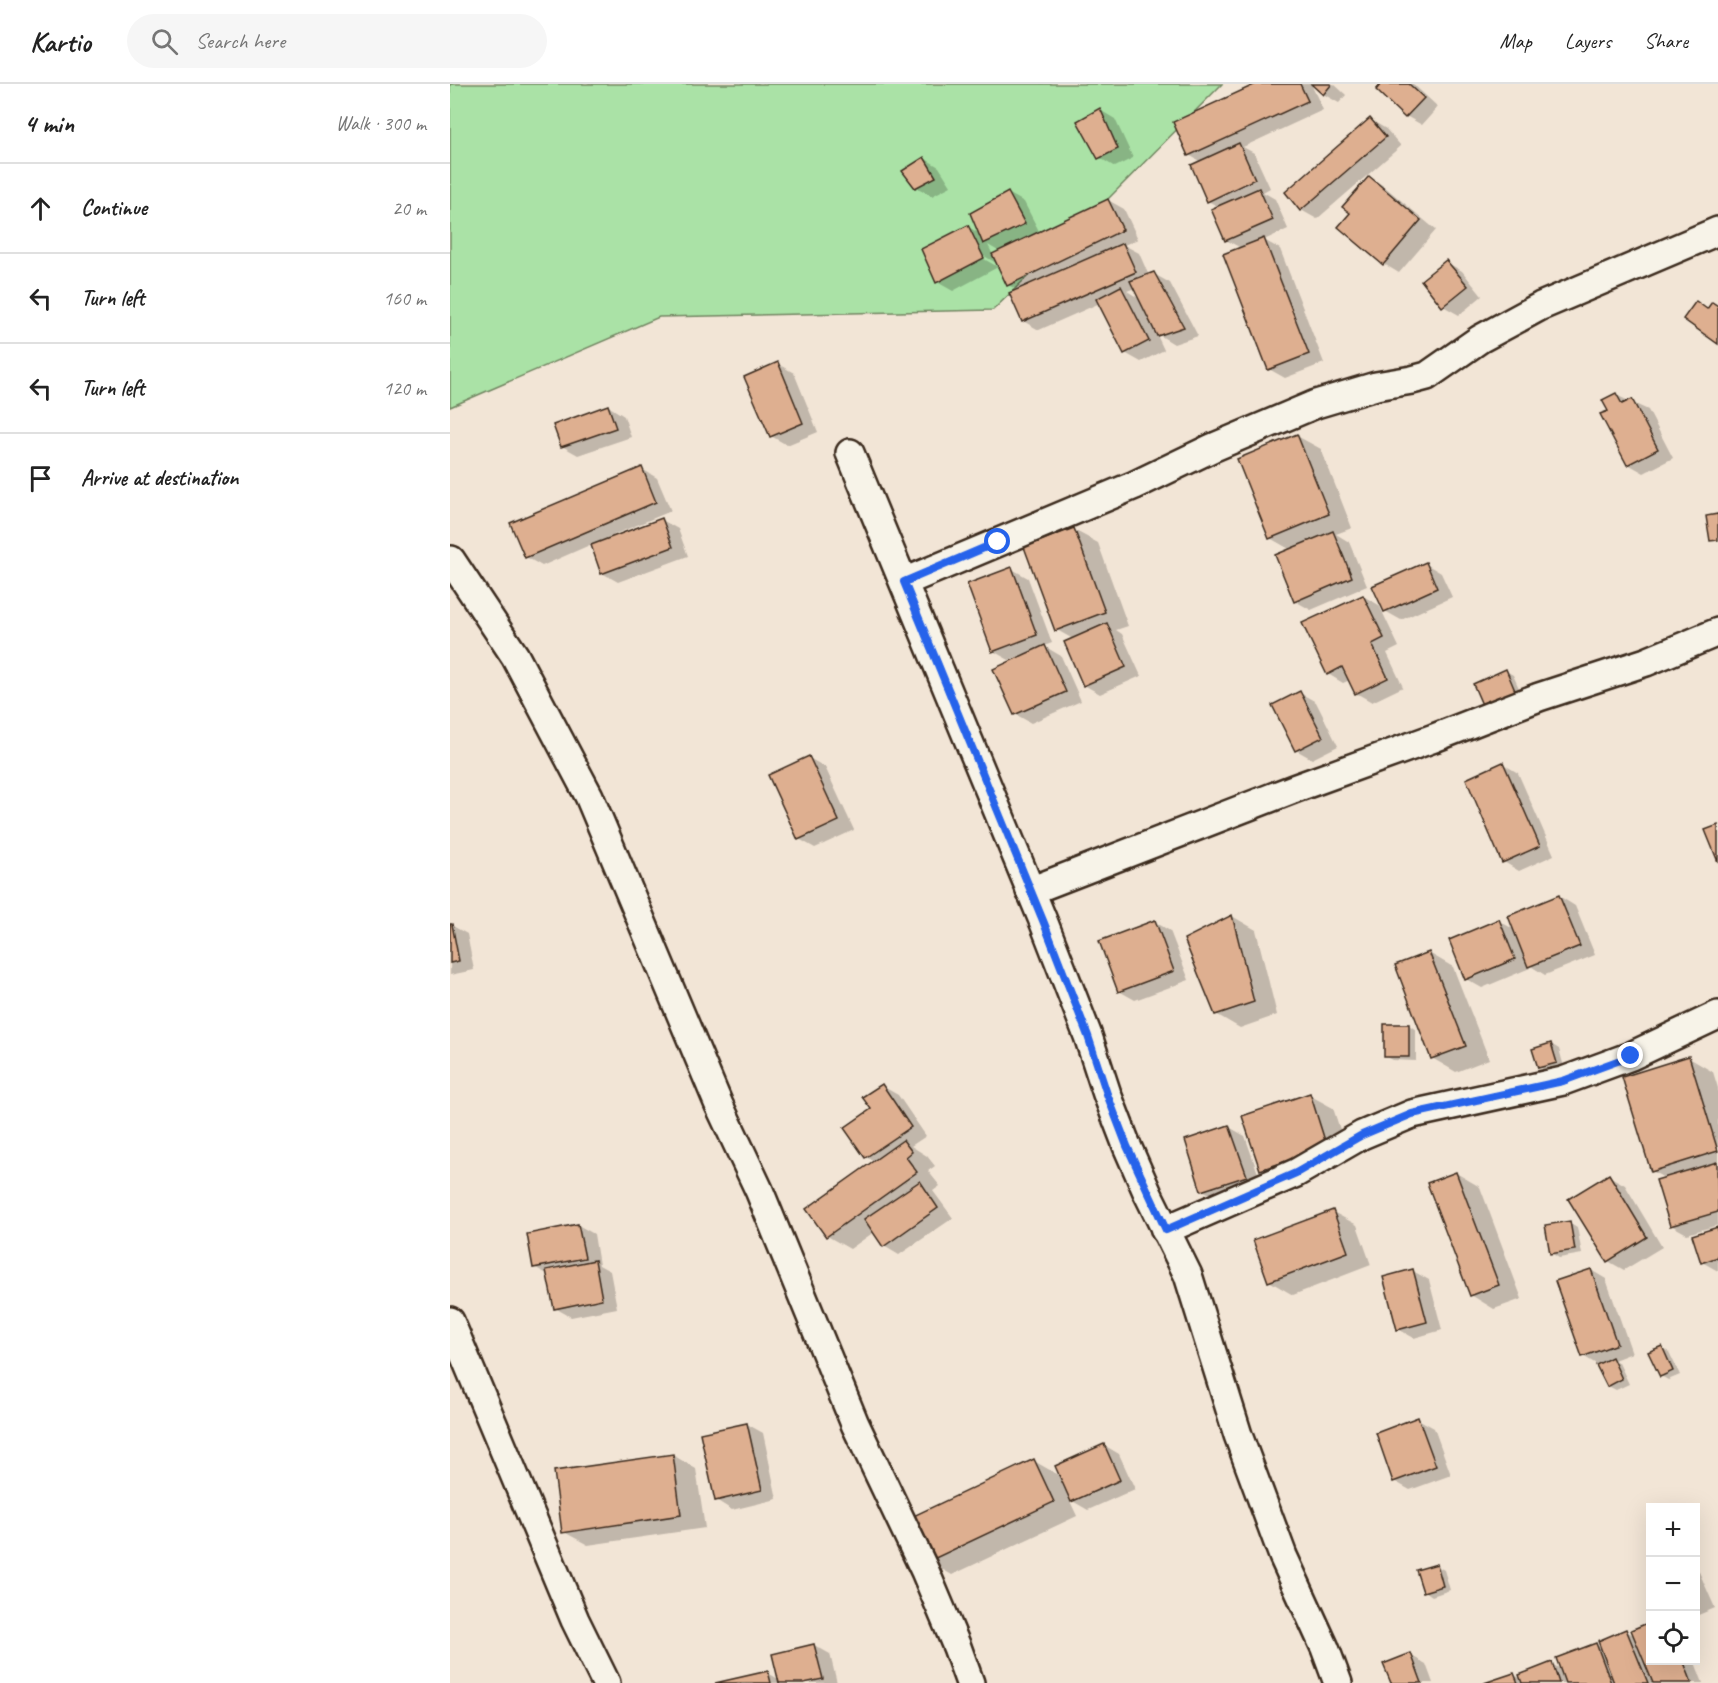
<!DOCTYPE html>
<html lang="en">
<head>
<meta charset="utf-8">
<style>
	body { margin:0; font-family:Caveat,sans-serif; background:#f6f6f6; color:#222 }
	.controls { position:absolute; right:18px; bottom:18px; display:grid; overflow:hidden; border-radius:0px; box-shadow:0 6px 24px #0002 }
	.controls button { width:54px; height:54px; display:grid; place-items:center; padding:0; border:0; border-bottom:2px solid #e0e0e0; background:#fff; color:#222; font:30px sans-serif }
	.stop { position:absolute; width:18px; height:18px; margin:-14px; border:4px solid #2563eb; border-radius:50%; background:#fff }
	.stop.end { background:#2563eb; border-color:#fff; box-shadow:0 2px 6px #0008 }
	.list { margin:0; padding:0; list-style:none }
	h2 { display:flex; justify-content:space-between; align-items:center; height:78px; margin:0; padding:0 24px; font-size:26px }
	h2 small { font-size:20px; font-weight:400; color:#767676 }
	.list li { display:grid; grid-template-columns:39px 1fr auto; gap:18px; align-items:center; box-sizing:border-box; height:90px; padding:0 24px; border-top:2px solid #e0e0e0 }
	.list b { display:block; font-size:22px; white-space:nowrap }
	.list em { font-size:20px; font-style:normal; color:#767676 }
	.icon { flex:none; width:33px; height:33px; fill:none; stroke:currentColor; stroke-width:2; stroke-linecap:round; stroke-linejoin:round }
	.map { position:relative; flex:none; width:1268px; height:1599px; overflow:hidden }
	header { display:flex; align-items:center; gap:36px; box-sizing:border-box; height:84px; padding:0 30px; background:#fff; border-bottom:2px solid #e0e0e0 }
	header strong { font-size:28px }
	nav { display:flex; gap:33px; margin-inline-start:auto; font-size:21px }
	.search { width:420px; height:54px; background:#f6f6f6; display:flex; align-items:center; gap:15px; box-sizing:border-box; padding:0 21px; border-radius:33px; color:#767676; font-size:22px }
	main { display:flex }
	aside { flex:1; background:#fff }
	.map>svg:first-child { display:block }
	.green { fill:#aae2a6; stroke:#728662; stroke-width:1.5 }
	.shadow { fill:#0003; fill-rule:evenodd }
	.building { fill:#deaf90; stroke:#3b2a1e; stroke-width:1.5 }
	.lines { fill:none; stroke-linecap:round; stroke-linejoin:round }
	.street-casing { stroke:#3b2a1e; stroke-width:32 }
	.street { stroke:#f7f3e8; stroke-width:27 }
	.route { stroke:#2563eb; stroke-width:8 }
</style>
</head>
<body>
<header>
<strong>Kartio</strong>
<div class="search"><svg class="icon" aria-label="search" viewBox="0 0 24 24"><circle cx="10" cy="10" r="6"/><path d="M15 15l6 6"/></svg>Search here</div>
<nav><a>Map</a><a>Layers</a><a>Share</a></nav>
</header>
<main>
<aside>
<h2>4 min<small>Walk · 300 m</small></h2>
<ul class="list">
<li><svg class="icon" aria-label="ahead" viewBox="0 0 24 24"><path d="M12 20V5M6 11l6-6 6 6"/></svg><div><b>Continue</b></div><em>20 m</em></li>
<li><svg class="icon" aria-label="left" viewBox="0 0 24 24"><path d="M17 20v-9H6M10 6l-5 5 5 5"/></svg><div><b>Turn left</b></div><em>160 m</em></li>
<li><svg class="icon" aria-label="left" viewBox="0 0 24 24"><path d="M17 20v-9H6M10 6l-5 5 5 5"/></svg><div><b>Turn left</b></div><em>120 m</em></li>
<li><svg class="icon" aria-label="arrive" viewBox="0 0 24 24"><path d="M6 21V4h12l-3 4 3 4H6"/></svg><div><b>Arrive at destination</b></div></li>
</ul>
</aside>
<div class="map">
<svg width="1268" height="1599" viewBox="0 0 1268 1599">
	<rect width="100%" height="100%" fill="#f2e5d6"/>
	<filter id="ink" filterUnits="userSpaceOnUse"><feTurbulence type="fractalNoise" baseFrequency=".0167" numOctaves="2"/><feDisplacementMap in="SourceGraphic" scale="12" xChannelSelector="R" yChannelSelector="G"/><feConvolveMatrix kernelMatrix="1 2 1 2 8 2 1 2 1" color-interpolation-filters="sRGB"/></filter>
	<g filter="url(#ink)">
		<polygon class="green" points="0,0 772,0 658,115 543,226 209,233 0,323"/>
		<g class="shadow">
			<polygon points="810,0 861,0 873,26 793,63 804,69 820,104 813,108 825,115 838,145 814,156 830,165 874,279 835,294 819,285 791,164 776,156 769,123 758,117 751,78 739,71"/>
			<polygon points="863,0 884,0 896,11 889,19 873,10"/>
			<polygon points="933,0 963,0 988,23 972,41 956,32"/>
			<polygon points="650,26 665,35 683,74 665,83 650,74"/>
			<polygon points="921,36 936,45 951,62 867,135 851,126"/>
			<polygon points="474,74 489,83 501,102 482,112 466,103"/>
			<polygon points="920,93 935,103 986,146 949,189 934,180 902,129"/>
			<path d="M 558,109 L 574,118 L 590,149 L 658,116 L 674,125 L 688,155 L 674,161 L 689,169 L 699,192 L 704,190 L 720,199 L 748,252 L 724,260 L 706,249 L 714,266 L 691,278 L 675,269 L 650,219 L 589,246 L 573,237 L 568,206 L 558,201 L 548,180 L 529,169 L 527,171 L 548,183 L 503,207 L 487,198 L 518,143 L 531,150 ZM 538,161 L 550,168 L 543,171 ZM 685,204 L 690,215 L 677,207 Z"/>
			<polygon points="996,178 1012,187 1032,212 1009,231 993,222 973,197"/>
			<polygon points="328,280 344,289 368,348 337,361 321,352"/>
			<polygon points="1166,311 1198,326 1223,374 1194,389 1178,380 1160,327"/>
			<polygon points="158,322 174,332 181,353 128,371 112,362"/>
			<polygon points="847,352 871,365 902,444 886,450 899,458 917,502 861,526 845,517 841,466 820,454"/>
			<polygon points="192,385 207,394 221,427 163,451 164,454 212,436 228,445 238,472 168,498 152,489 142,460 92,482 76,473"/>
			<polygon points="624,446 648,459 678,542 666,546 672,550 691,592 650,610 634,601 623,555 607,546"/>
			<polygon points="976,480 991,489 1002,513 951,536 935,527"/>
			<polygon points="562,485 578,494 602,559 594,562 611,572 631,617 581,639 565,630 545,586 575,572 574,570 559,576 543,567"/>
			<polygon points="913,512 929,521 949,563 937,569 953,603 922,618 906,609 900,596 893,599 878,590"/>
			<polygon points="1056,587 1063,591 1073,613 1042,627"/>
			<polygon points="850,609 866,618 888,662 862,675 846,666"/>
			<polygon points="359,674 375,683 404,746 365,764 349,755"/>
			<polygon points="1053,680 1068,689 1104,771 1069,787 1054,778"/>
			<polygon points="1109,812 1125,822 1145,871 1095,891 1079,881 1080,884 1032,904 1016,895 1049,837 1065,846"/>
			<polygon points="782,832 806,846 827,931 790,944 766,930"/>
			<polygon points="705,838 720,847 739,896 685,916 669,907"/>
			<polygon points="1,841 17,850 24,886 0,891"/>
			<polygon points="979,869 1003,883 1039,975 1006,988 982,974"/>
			<polygon points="959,941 966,946 966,977 943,976 935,972"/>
			<polygon points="1101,960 1109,965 1114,983 1097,988 1090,983"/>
			<polygon points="1239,974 1263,988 1268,1004 1268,1141 1237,1150 1221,1141 1216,1095 1202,1087"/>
			<polygon points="432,1002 448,1011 476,1052 461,1062 477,1072 485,1082 478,1087 490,1102 483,1107 503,1134 449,1171 434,1162 424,1148 400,1165 377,1152 425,1078 416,1073 396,1044 423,1026"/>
			<polygon points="859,1011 883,1024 900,1076 835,1099 811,1085"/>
			<polygon points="779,1043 795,1052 812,1101 768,1115 753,1106"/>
			<polygon points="1006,1089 1030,1103 1072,1215 1044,1225 1021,1211"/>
			<polygon points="1159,1092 1175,1101 1212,1163 1174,1186 1158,1177"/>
			<polygon points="883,1128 907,1141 921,1181 843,1211 819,1197"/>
			<polygon points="1119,1138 1127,1143 1132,1170 1109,1174 1101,1169"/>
			<polygon points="128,1141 144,1150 149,1181 160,1187 167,1224 121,1233 105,1224 99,1191 84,1183"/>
			<polygon points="1268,1144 1268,1187 1252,1178"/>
			<polygon points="1141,1186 1156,1195 1182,1269 1164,1276 1169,1279 1179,1300 1166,1306 1158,1302 1148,1281 1133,1272"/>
			<polygon points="963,1187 979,1196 992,1246 964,1254 948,1245"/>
			<polygon points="1212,1264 1219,1268 1230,1291 1218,1296 1211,1292"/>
			<polygon points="968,1335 984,1344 1001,1391 960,1406 944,1397"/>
			<polygon points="297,1340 313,1349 327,1415 282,1426 266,1416"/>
			<polygon points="654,1361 669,1370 685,1405 638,1426 619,1415 627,1432 502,1491 478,1477 584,1377 612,1393"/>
			<polygon points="223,1371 246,1385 255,1444 138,1461 114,1448"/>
			<polygon points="1246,1481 1265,1524 1246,1532"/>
			<polygon points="987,1482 994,1486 1000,1506 982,1512 975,1507"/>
			<polygon points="1200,1540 1200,1576 1244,1576 1253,1599 1039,1599 1064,1591 1072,1595 1102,1580 1112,1586 1146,1561 1152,1564 1176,1547 1185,1552 1183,1547"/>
			<polygon points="364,1561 380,1570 387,1599 272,1599 318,1589 330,1596"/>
			<polygon points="960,1571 976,1580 983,1599 942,1599"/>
		</g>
		<g class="building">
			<polygon points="806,0 850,0 858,17 738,72 723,38"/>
			<polygon points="861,0 880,0 881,1 873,11"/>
			<polygon points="931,0 959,0 974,14 955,34 926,6"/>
			<polygon points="650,24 668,65 648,75 627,37"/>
			<polygon points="920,34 936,53 850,127 835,108"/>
			<polygon points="789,59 805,95 757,118 741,81"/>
			<polygon points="474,73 486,93 465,104 452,87"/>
			<polygon points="919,92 971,136 933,181 888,143 900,129 892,123"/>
			<polygon points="809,104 823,136 775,157 761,125"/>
			<polygon points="558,108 575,140 533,160 520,129"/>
			<polygon points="658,115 673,146 557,202 542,170"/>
			<polygon points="518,141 534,174 486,199 471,165"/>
			<polygon points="814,154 859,270 818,286 773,170"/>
			<polygon points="673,159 686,188 572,238 559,209"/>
			<polygon points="996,176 1018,202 992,223 971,196"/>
			<polygon points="704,188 734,243 707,252 680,197"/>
			<polygon points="671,202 699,257 674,270 646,215"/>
			<polygon points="1246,217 1257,225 1262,218 1268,222 1268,260 1233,235"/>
			<polygon points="328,278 353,339 320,353 294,293"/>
			<polygon points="1166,309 1172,320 1182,315 1208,365 1177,381 1150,330 1158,327 1152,316"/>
			<polygon points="158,321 166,344 111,363 103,341"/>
			<polygon points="847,350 879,430 819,455 787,375"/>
			<polygon points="192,383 206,418 75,474 60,439"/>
			<polygon points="1268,430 1268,456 1260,457 1256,432"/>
			<polygon points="212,434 223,463 151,490 141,461"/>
			<polygon points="624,444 655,528 605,547 574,463"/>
			<polygon points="883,447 902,493 844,518 825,471"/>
			<polygon points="976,478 987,504 934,528 922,502"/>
			<polygon points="562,483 587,551 542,568 517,500"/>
			<polygon points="913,511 934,554 922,560 938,594 905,610 892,583 877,591 852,539"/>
			<polygon points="657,539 676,583 633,602 614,558"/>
			<polygon points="595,561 616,608 564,631 543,585"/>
			<polygon points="1056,585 1066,609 1033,623 1023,600"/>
			<polygon points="850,607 873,653 845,667 822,621"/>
			<polygon points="359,672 389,737 348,756 318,691"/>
			<polygon points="1053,678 1090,762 1052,779 1016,695"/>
			<polygon points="1268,741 1268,778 1255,746"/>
			<polygon points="1109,811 1130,862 1078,883 1058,832"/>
			<polygon points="782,831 804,918 765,931 734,855"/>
			<polygon points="1049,835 1065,875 1015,896 999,856"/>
			<polygon points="705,836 724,887 668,908 649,857"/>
			<polygon points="0,840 2,840 9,877 0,879"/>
			<polygon points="979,868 1016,962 981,975 945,881"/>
			<rect x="934" y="940" width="25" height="33"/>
			<polygon points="1101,959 1107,979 1088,984 1082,965"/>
			<polygon points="1239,972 1268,1067 1201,1088 1172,993"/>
			<polygon points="432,1000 461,1043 415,1074 394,1044 421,1025 412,1013"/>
			<polygon points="860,1009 877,1063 810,1086 792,1032"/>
			<polygon points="779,1041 797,1092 751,1107 735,1056"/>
			<polygon points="453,1056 462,1068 456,1073 467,1088 376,1153 356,1125"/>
			<polygon points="1267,1078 1268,1128 1220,1142 1206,1096"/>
			<polygon points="1006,1088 1049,1201 1020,1212 977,1099"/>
			<polygon points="1159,1090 1197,1153 1157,1178 1118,1115"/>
			<polygon points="470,1097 488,1124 433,1163 414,1135"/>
			<polygon points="883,1126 898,1168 818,1198 803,1156"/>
			<polygon points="1120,1137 1125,1166 1100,1170 1095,1141"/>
			<polygon points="128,1140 135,1174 83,1184 77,1150"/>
			<polygon points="1268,1143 1268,1173 1251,1179 1242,1151"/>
			<polygon points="145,1176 152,1215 104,1225 96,1186"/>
			<polygon points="963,1185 977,1238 947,1246 933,1193"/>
			<polygon points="1141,1185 1167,1260 1132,1273 1105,1197"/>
			<polygon points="1212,1262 1223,1287 1210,1293 1198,1268"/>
			<polygon points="1162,1273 1172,1295 1157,1303 1146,1281"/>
			<polygon points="968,1333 986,1382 943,1398 926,1349"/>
			<polygon points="297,1339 312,1406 265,1417 250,1349"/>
			<polygon points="654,1360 670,1396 621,1418 605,1382"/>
			<polygon points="223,1370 231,1431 112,1449 104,1387"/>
			<polygon points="584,1375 604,1418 477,1478 457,1435"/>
			<polygon points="987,1480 993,1502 973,1508 966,1486"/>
			<polygon points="1200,1538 1200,1576 1233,1576 1242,1599 1203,1599 1181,1546"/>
			<polygon points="1176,1545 1198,1599 1164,1599 1148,1557"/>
			<polygon points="1146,1559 1161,1599 1115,1599 1106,1574"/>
			<polygon points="364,1560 373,1595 354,1599 329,1599 322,1570"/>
			<polygon points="961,1569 972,1599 941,1599 933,1580"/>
			<polygon points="1102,1578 1109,1599 1072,1599 1069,1591"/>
			<polygon points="318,1587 321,1599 265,1599"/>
			<polygon points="1064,1589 1068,1599 1034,1599"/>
		</g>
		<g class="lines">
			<g class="street-casing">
				<g id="street">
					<polyline points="400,369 594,839 638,952 657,1010 677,1062 698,1110 738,1191 788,1351 833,1472 875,1564 888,1599"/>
					<polyline points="1,476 65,572 139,712 269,1021 309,1106 405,1340 475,1487 507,1563 520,1599"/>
					<polyline points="454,498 685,401 762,364 866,320 926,302 962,296 977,292 1030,255 1091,222 1268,147"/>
					<polyline points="580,807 846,704 984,654 1089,613 1196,578 1268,548"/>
					<polyline points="715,1146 846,1089 912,1051 962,1030 1113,997 1181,972 1268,931"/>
					<polyline points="0,1237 125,1536 156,1599"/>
				</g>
			</g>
			<use href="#street" class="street"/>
		</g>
	</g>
	<g class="lines" filter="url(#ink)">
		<polyline class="route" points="548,458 454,498 594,839 638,952 657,1010 677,1062 716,1146 846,1089 912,1051 962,1030 1113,997 1181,972"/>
	</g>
</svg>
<div class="controls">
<button>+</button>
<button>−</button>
<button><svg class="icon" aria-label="locate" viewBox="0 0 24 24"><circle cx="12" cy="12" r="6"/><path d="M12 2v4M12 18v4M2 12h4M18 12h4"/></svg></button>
</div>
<div class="stop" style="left:548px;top:458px"></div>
<div class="stop end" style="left:1181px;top:972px"></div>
</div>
</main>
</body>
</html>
